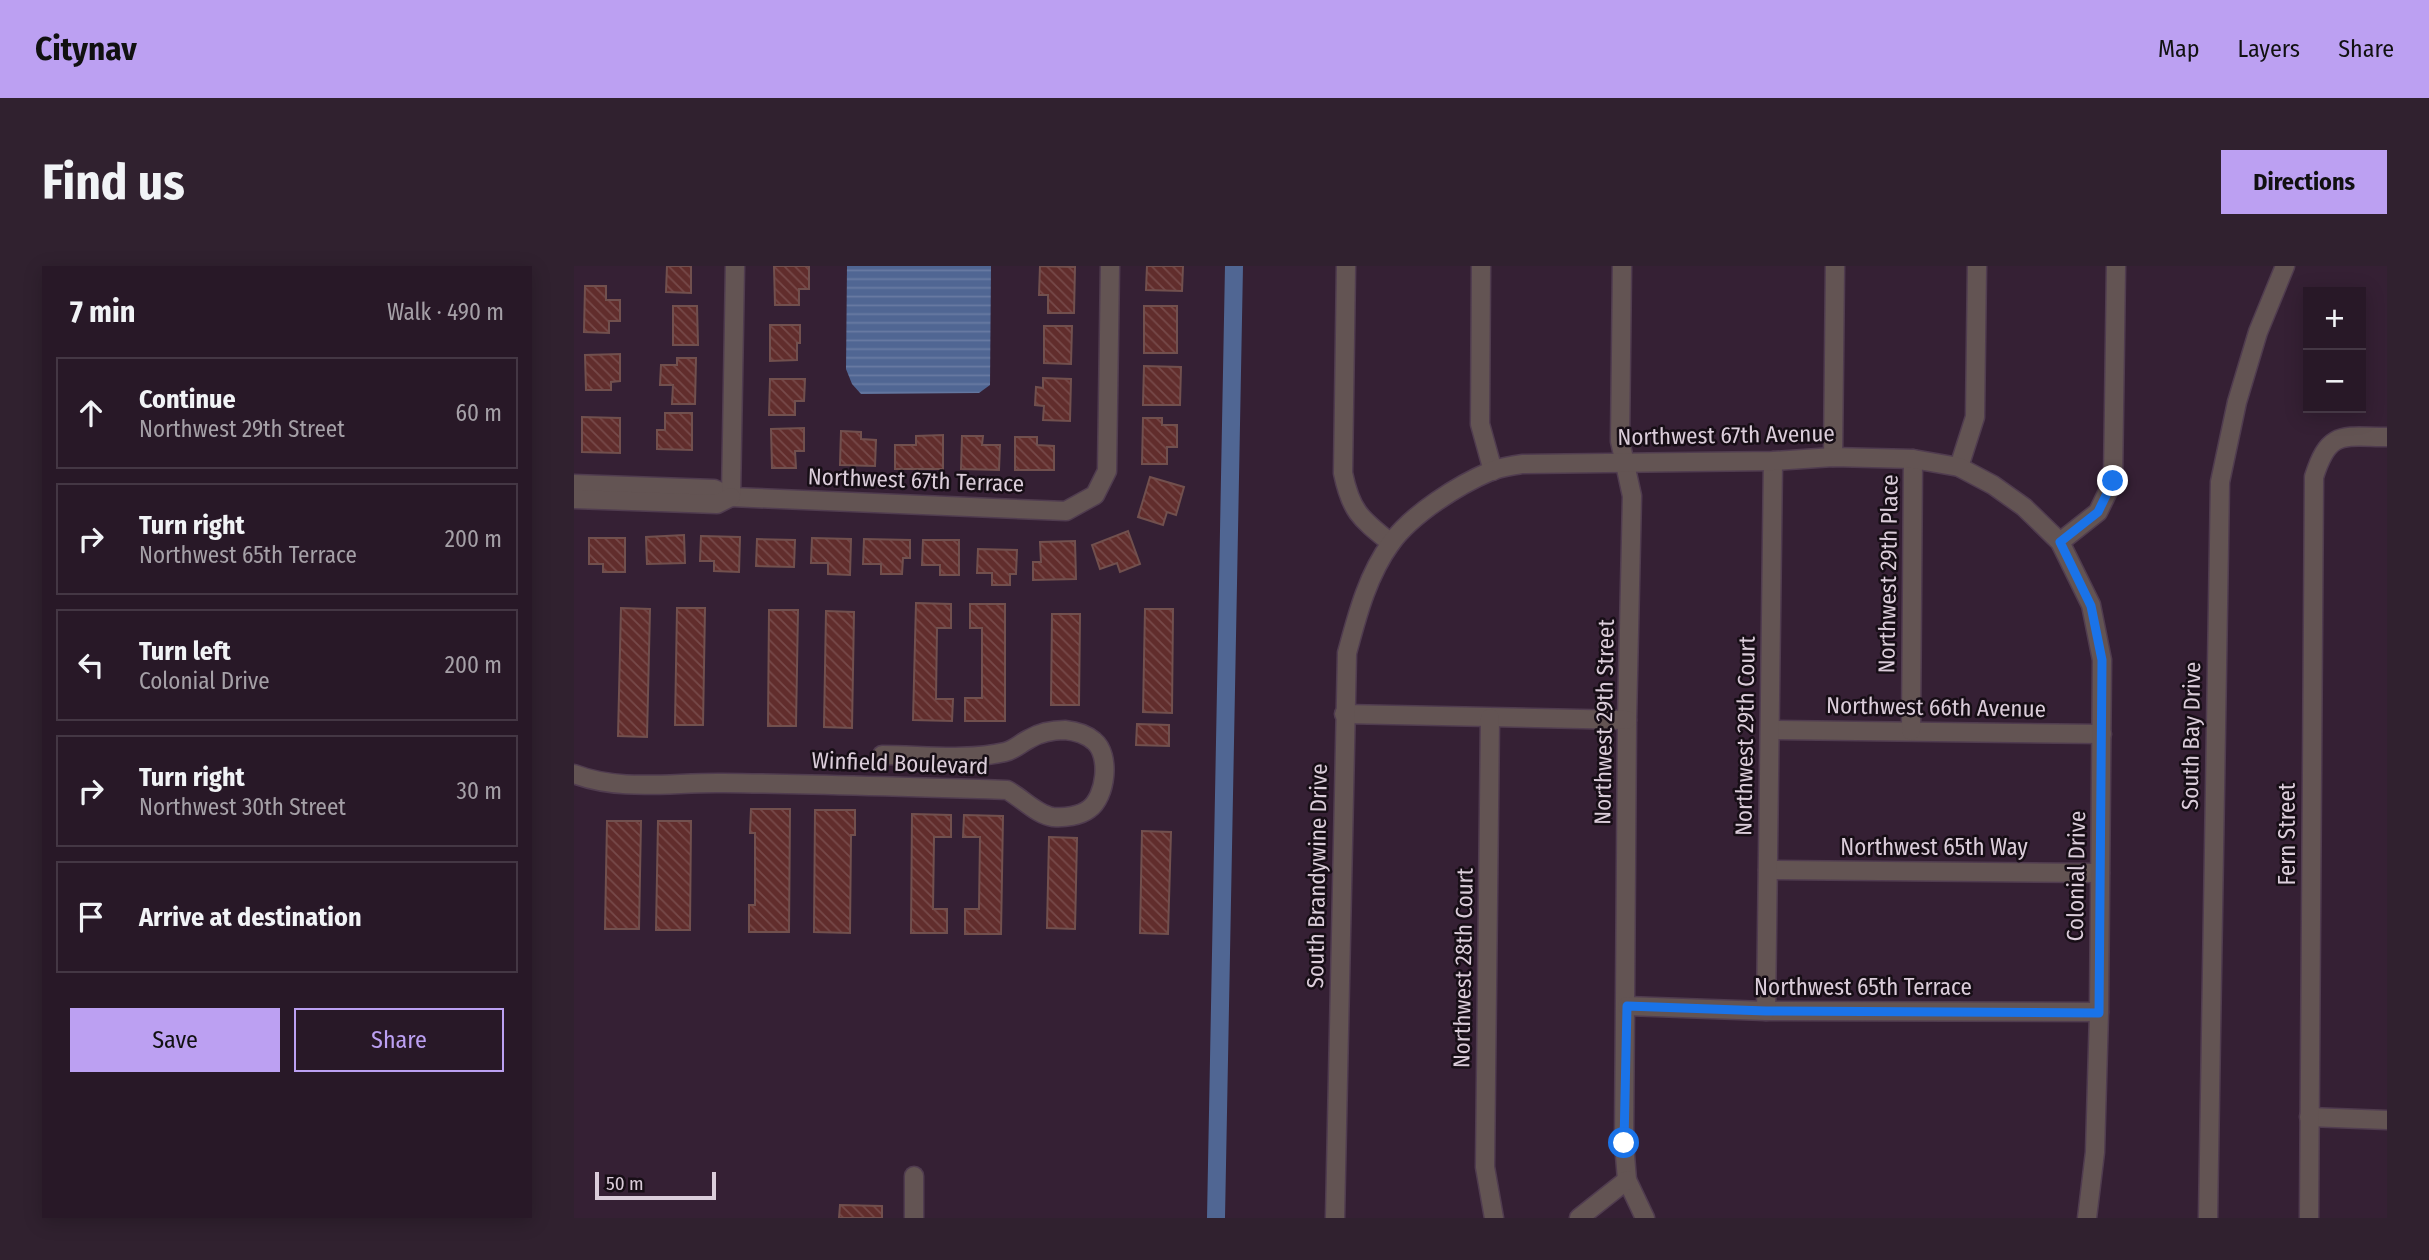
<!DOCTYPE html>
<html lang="en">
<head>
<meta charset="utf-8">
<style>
	body { margin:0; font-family:"Fira Sans Condensed",sans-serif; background:#30212f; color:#f1f3f6 }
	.controls { position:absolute; right:21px; top:21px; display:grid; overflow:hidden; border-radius:0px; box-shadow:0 4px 18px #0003 }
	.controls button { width:63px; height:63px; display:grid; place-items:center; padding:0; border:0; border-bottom:2px solid #443744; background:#281827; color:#f1f3f6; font:35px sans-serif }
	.scale { position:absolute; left:21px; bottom:18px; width:121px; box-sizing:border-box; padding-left:7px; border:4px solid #dbcdda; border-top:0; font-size:19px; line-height:24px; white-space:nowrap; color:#dbcdda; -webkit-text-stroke:5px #170e16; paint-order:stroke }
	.stop { position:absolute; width:21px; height:21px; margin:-16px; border:5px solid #1a73e8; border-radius:50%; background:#fff }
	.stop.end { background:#1a73e8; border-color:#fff; box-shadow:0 2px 7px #0008 }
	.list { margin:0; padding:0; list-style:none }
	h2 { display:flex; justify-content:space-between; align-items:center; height:91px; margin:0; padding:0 28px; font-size:30px }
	h2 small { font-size:23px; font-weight:400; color:#a5a0a7 }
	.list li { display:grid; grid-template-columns:46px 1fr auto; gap:21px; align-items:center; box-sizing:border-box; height:112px; margin:0 14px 14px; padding:0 14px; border:2px solid #443744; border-radius:0px }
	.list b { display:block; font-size:26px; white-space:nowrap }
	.list p { margin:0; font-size:23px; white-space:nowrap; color:#a5a0a7 }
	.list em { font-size:23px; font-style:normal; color:#a5a0a7 }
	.actions { display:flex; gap:14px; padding:21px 28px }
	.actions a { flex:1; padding:16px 0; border:2px solid #bca0f2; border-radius:0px; text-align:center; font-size:24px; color:#bca0f2 }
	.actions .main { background:#bca0f2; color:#111 }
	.icon { flex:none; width:38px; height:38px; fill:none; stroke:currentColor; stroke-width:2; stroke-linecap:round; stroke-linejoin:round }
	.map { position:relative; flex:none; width:1813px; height:952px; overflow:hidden; border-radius:0px }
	header { display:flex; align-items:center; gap:42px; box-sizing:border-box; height:98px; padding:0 35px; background:#bca0f2; color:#111 }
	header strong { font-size:33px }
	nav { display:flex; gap:38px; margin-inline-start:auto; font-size:24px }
	.intro { display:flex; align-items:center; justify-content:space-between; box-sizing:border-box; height:168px; padding:0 42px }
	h1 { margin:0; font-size:49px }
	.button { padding:18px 32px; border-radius:0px; background:#bca0f2; color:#111; font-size:24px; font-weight:700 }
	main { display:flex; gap:42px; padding:0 42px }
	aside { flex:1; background:#281827; border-radius:0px; box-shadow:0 4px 18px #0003 }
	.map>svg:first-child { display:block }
	.water { fill:url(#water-rules) }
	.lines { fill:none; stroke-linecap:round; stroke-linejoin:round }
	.canal { stroke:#506693; stroke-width:18 }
	.building { fill:url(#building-back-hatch); stroke:#71504e; stroke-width:2 }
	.minor-casing { stroke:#503c4f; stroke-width:21 }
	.minor { stroke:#635453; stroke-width:18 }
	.route { stroke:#1a73e8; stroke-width:9 }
	.labels { text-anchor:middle; stroke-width:5; stroke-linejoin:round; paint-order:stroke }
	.street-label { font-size:23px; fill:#dbcdda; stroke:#170e16 }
</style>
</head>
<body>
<header>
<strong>Citynav</strong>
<nav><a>Map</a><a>Layers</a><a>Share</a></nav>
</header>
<div class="intro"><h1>Find us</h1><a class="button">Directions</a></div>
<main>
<aside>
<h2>7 min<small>Walk · 490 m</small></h2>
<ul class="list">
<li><svg class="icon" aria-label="ahead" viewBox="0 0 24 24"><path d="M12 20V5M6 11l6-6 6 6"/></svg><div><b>Continue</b><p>Northwest 29th Street</p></div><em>60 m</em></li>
<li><svg class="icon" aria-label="right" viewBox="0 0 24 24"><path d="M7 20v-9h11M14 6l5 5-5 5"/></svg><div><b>Turn right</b><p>Northwest 65th Terrace</p></div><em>200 m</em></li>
<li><svg class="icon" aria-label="left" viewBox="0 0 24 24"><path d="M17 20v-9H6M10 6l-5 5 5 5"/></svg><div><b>Turn left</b><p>Colonial Drive</p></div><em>200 m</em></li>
<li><svg class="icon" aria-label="right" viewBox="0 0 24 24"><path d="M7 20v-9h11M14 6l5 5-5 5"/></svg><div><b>Turn right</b><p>Northwest 30th Street</p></div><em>30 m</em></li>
<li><svg class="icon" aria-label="arrive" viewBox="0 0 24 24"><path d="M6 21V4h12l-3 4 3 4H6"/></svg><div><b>Arrive at destination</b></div></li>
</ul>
<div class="actions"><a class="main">Save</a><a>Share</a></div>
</aside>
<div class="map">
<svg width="1813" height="952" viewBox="0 0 1813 952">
	<defs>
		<pattern id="water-rules" width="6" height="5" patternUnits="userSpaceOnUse" patternTransform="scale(1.75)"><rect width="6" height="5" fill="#506693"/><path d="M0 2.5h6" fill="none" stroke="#697ba2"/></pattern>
		<pattern id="building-back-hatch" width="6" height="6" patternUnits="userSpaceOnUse" patternTransform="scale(1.75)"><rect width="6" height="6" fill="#612d2c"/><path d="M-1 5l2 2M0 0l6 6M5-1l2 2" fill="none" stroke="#774a4a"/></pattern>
	</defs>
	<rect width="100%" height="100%" fill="#352034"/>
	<polygon class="water" points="273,0 417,0 416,119 405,127 287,128 278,118 272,103"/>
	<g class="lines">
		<polyline class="canal" points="642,952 660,0"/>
	</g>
	<g class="building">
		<polygon points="93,0 117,0 117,27 92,26"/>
		<polygon points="200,0 235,0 235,23 225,23 225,39 201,39"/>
		<polygon points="466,0 501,1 500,47 474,47 474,29 465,29"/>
		<polygon points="573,0 609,0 608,25 572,24"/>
		<polygon points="11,20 32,20 32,34 46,34 46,55 35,55 35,67 10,66"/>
		<polygon points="99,40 123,40 124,79 99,79"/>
		<rect x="570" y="40" width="33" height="47"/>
		<polygon points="196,59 226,59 226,77 223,77 223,94 196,95"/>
		<polygon points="470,60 498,60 497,98 470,97"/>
		<polygon points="46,88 46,115 37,116 37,124 12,124 11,89"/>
		<polygon points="103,92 122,92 121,138 98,138 99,119 86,119 87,99 103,99"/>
		<polygon points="570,100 607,101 606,139 569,139"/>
		<polygon points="469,112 497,113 496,155 469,154 470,140 461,139 462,121 469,122"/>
		<polygon points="196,113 231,113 230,135 221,135 221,149 195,149"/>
		<polygon points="91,147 118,147 118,184 83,183 83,164 91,164"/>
		<polygon points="8,151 46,152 46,187 8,186"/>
		<polygon points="569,152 588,152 588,159 603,159 603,181 593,181 593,198 568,198"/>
		<polygon points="230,162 230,185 221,185 222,202 198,202 197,163"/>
		<polygon points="267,165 287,166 287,173 302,174 301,200 266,199"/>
		<polygon points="369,169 369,203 321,203 321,179 342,179 342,170"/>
		<polygon points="388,170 409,170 408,179 426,179 425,204 387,203"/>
		<polygon points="441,171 463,171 463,179 480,180 480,204 441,204"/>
		<polygon points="576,211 610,221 602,249 593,246 589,259 564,251"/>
		<polygon points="554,265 566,298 546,306 543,297 526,303 518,279"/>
		<polygon points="110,269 111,297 73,298 72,271"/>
		<polygon points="127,270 166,271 165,306 140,305 140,295 126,295"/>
		<polygon points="15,272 51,272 51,306 29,306 29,298 15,298"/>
		<polygon points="238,272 277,273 276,309 254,308 254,297 237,297"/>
		<polygon points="183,273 221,274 220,301 182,300"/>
		<polygon points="290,273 336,274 336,292 329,292 328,308 307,308 307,298 289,298"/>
		<polygon points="349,274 385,274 385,309 366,309 366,299 348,299"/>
		<polygon points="501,275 502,313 459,314 459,296 467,296 466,276"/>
		<polygon points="404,283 443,284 442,308 436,308 436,319 418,319 418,307 403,307"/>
		<polygon points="342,337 377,338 377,362 363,362 362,433 379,433 378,455 339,454"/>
		<polygon points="396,338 431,338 431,455 391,455 391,432 408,432 408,362 396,362"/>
		<polygon points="47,342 76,343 73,471 44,470"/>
		<polygon points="103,342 131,342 129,459 101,459"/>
		<polygon points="571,343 599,343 598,447 569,446"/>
		<polygon points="195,344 224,344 222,460 194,460"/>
		<polygon points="252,345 280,346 278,462 250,461"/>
		<polygon points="478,348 506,348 505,439 477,439"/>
		<polygon points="563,458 595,459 595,480 562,479"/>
		<polygon points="177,543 216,543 215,666 175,666 175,639 181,639 181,567 176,567"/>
		<polygon points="241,544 281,544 281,569 277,569 276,667 240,666"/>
		<polygon points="338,548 377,549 377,571 360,571 359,643 373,643 373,667 337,667"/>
		<polygon points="390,549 429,550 427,668 391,668 391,643 405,643 406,571 389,571"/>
		<polygon points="33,555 67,555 65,663 31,663"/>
		<polygon points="84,555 117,555 116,664 82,664"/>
		<polygon points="568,565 597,566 594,668 566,667"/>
		<polygon points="475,571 503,572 501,663 473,662"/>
		<polygon points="266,939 308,940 308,952 265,952"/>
	</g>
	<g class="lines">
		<g class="minor-casing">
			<g id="minor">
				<path d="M 772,0 L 769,207 C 777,246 787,253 817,277"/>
				<polyline points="907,0 906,158 919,205"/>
				<polyline points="1048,0 1046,175 1058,230 1053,454 1050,877 1053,914 1071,952"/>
				<polyline points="1259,191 1261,0"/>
				<polyline points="1385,201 1401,151 1403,0"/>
				<polyline points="0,218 140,223 157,231 492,245 521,229 533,205 536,0"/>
				<polyline points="157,231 161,0"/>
				<polyline points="0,233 143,238 157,231"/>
				<polyline points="1486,276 1524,246 1539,215 1542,0"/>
				<polyline points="770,448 1053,454"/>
				<polyline points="916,452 911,901 920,952"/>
				<polyline points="1196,464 1528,468"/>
				<polyline points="1337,465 1339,193"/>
				<path d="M 0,508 C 47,526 99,516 149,517 C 243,518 338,521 433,524 C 448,532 463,549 479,551 C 490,552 506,550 515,543 C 532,531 537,489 520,475 C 512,468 501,465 491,464 C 479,464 465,467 455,473 C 447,477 440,484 431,486 C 392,495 348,489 308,489"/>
				<polyline points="1194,604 1526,607"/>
				<polyline points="1053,740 1192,745 1525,746"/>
				<polyline points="1192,745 1199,195"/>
				<polyline points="1735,851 1813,854"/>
				<polyline points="340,910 340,952"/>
				<path d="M 761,952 L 773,387 C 783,350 793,310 817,277 C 838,248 884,219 917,205 C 927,201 938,200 948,198 L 1199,195 L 1259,191 L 1339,193 L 1385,201 L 1419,219 L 1450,241 L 1486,276 L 1517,339 L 1528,394 L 1525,746 L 1521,886 L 1513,952"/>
				<polyline points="1005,952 1053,914"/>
				<polyline points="1634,952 1646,216 1663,136 1684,66 1711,0"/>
				<path d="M 1735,952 L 1740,211 C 1755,163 1769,171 1813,171"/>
			</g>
		</g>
		<use href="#minor" class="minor"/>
	</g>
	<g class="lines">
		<polyline class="route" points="1050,877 1053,740 1192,745 1525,747 1528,394 1517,340 1486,276 1524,246 1539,215"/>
	</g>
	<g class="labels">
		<g class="street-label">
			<text transform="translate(1152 169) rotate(-1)" y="8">Northwest 67th Avenue</text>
			<text transform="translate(342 214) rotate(2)" y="8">Northwest 67th Terrace</text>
			<text transform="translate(1314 308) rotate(-89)" y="8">Northwest 29th Place</text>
			<text transform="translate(1362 441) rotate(1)" y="8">Northwest 66th Avenue</text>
			<text transform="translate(1030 456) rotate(-89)" y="8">Northwest 29th Street</text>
			<text transform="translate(1171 470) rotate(-89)" y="8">Northwest 29th Court</text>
			<text transform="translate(1617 470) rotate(-89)" y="8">South Bay Drive</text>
			<text transform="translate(326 497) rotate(2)" y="8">Winfield Boulevard</text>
			<text transform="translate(1713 568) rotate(-90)" y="8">Fern Street</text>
			<text x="1360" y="589">Northwest 65th Way</text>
			<text transform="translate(743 610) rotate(-89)" y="8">South Brandywine Drive</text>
			<text transform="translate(1502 610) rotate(-89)" y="8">Colonial Drive</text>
			<text transform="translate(889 702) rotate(-89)" y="8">Northwest 28th Court</text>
			<text x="1289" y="729">Northwest 65th Terrace</text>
		</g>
	</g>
</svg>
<div class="controls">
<button>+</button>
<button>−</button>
</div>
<div class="scale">50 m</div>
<div class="stop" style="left:1050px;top:877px"></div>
<div class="stop end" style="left:1539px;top:215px"></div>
</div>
</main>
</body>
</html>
